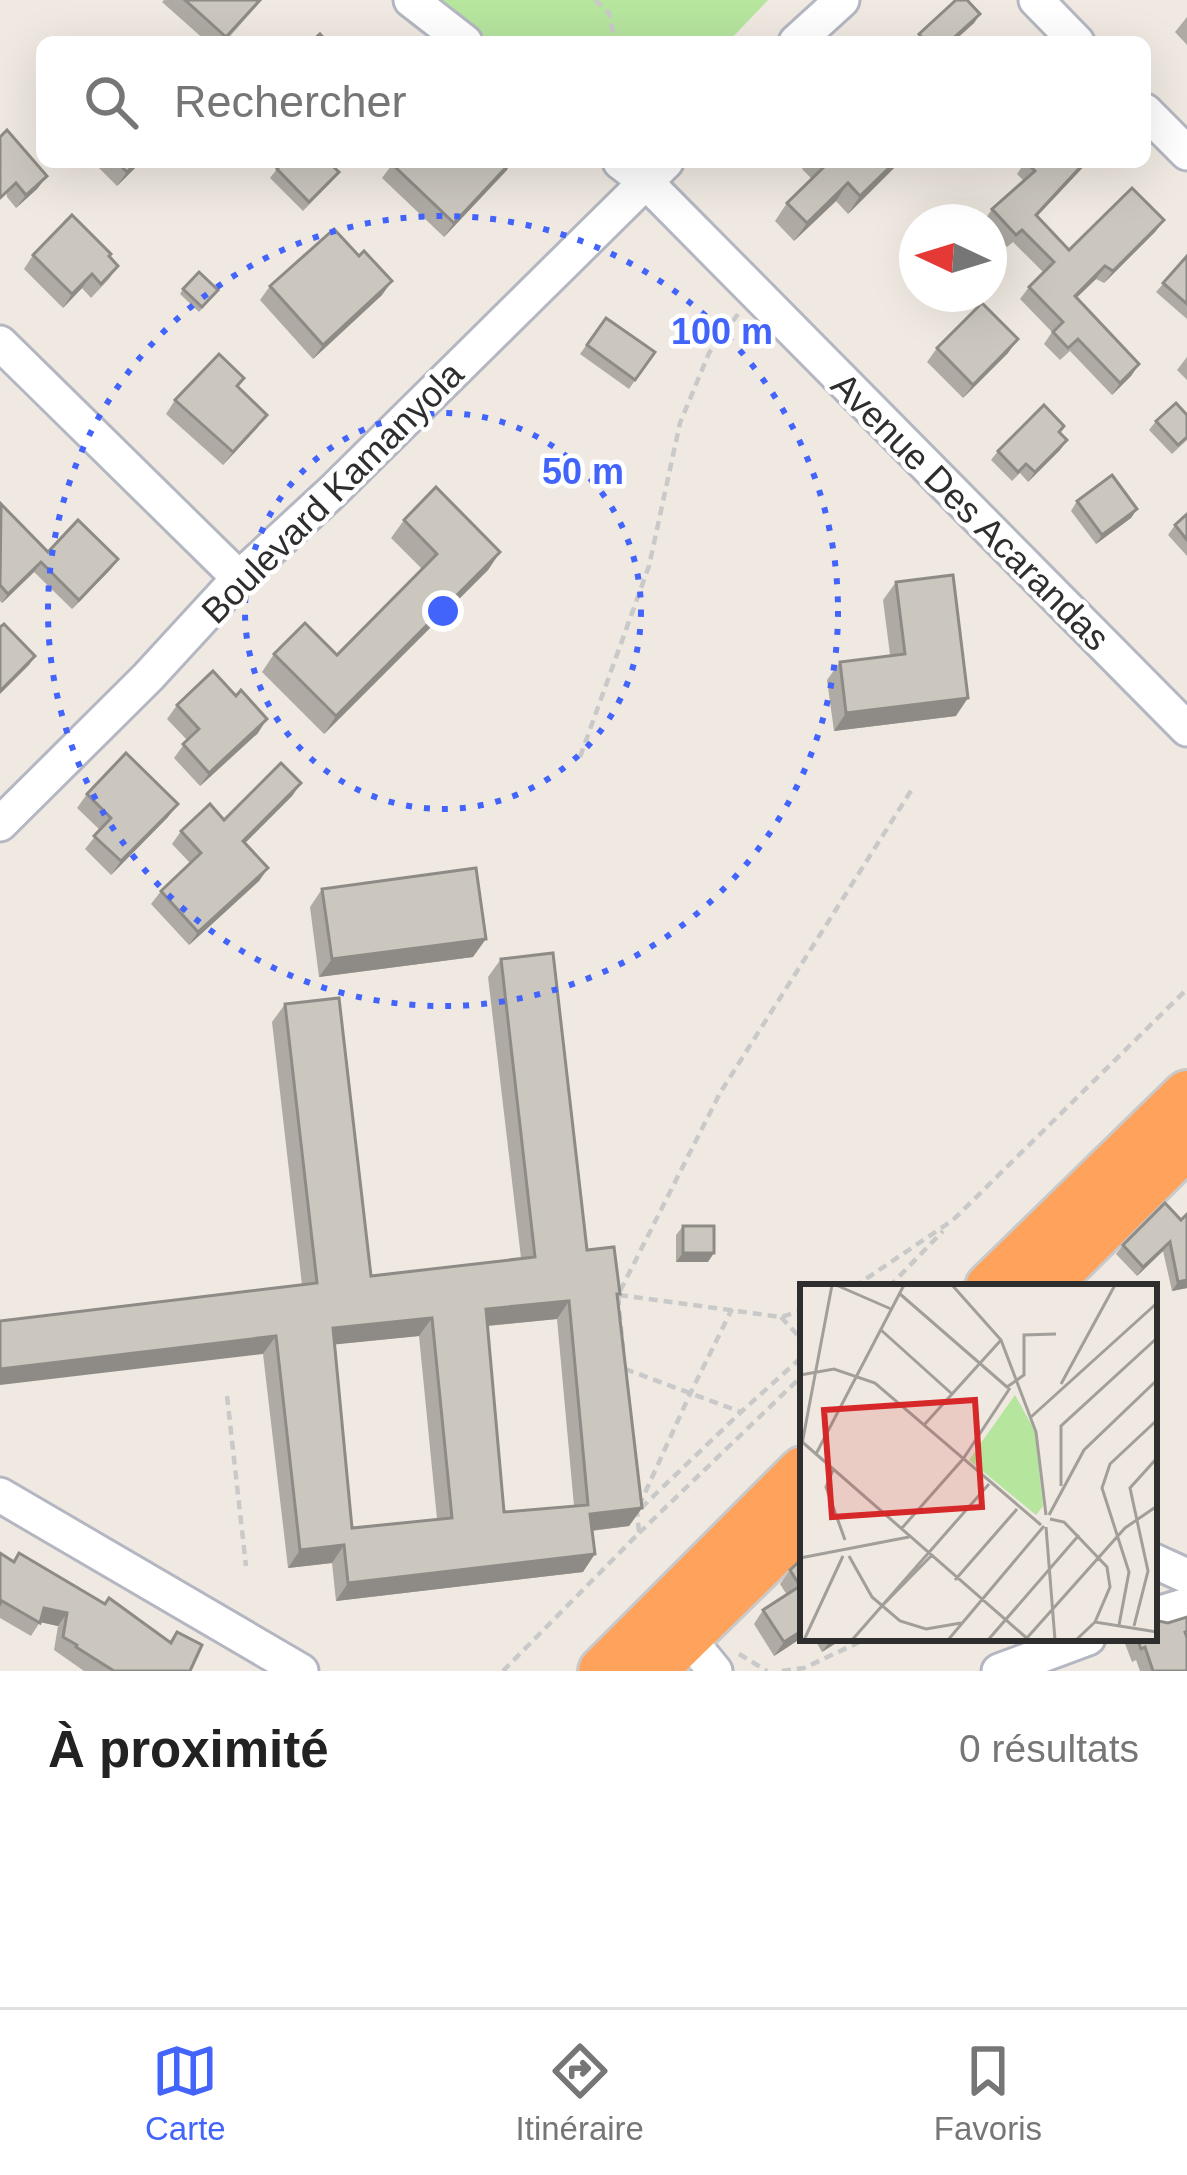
<!DOCTYPE html>
<html lang="fr">
<head>
<meta charset="utf-8">
<style>
	body { margin:0; font-family:Arial,sans-serif; background:#f6f6f6; color:#222 }
	.compass { position:absolute; left:899px; top:204px; width:108px; height:108px; border-radius:50%; background:#fff; box-shadow:0 12px 48px #0002; rotate:274deg }
	.list { margin:0; padding:0; list-style:none }
	h2 { display:flex; justify-content:space-between; align-items:center; height:156px; margin:0; padding:0 48px; font-size:51px }
	h2 small { font-size:39px; font-weight:400; color:#767676 }
	.icon { flex:none; width:66px; height:66px; fill:none; stroke:currentColor; stroke-width:2; stroke-linecap:round; stroke-linejoin:round }
	.map { position:relative; flex:none; width:1187px; height:1671px; overflow:hidden }
	.search { position:absolute; background:#fff; box-shadow:0 12px 48px #0002; left:36px; right:36px; top:36px; height:132px; display:flex; align-items:center; gap:30px; box-sizing:border-box; padding:0 42px; border-radius:18px; color:#767676; font-size:45px }
	.sheet { height:336px; background:#fff }
	nav { display:flex; justify-content:space-around; align-items:center; box-sizing:border-box; height:168px; border-top:3px solid #e0e0e0; background:#fff; font-size:33px; color:#767676 }
	nav a { display:grid; justify-items:center; gap:6px }
	nav .on { color:#4264fb }
	.map>svg:first-child { display:block }
	.green { fill:#b6e59e }
	.lines { fill:none; stroke-linecap:round; stroke-linejoin:round }
	.minor-casing { stroke:#b4b7c1; stroke-width:39 }
	.highway-casing { stroke:#c9c9c9; stroke-width:54 }
	.path { stroke:#c9c9c9; stroke-width:4.5; stroke-dasharray:9 6; stroke-linecap:butt }
	.minor { stroke:#fff; stroke-width:33 }
	.highway { stroke:#ffa35c; stroke-width:48 }
	.wall { fill:#afaba4; fill-rule:evenodd }
	.shaded-wall { fill:#8e8b86 }
	.building { fill:#cbc7bf; stroke:#8e8b86; stroke-width:3; fill-rule:evenodd }
	.ring { fill:none; stroke:#4264fb; stroke-width:6; stroke-dasharray:6 12 }
	.labels { text-anchor:middle; stroke-width:9; stroke-linejoin:round; paint-order:stroke }
	.street-label { font-size:36px; fill:#2e2e2e; stroke:#fff }
	.inset-road { fill:none; stroke:#a29e99; stroke-width:3 }
	.view { fill:#d62828; fill-opacity:0.15; stroke:#d62828; stroke-width:6 }
	.inset-edge { fill:none; stroke:#2e2e2e; stroke-width:6 }
	.centre { fill:#4264fb; stroke:#fff; stroke-width:6 }
	.ring-label { font-size:36px; text-anchor:middle; font-weight:bold; fill:#4264fb; stroke:#fff; stroke-width:9; stroke-linejoin:round; paint-order:stroke }
</style>
</head>
<body>
<div class="map">
<svg width="1187" height="1671" viewBox="0 0 1187 1671">
	<rect width="100%" height="100%" fill="#efe9e1"/>
	<polygon class="green" points="440,0 768,0 728,42 492,42"/>
	<g class="lines">
		<g class="minor-casing">
			<g id="minor">
				<polyline points="411,0 465,42"/>
				<polyline points="1036,0 1077,42"/>
				<polyline points="796,42 842,0"/>
				<polyline points="1145,111 1187,153"/>
				<polyline points="620,162 645,181 1187,729"/>
				<polyline points="0,343 239,578"/>
				<polyline points="0,824 148,677 239,578 334,490 666,162"/>
				<polyline points="0,1495 301,1671"/>
				<polyline points="1154,1561 1187,1576"/>
				<polyline points="1154,1615 1187,1605"/>
				<polyline points="674,1621 715,1671"/>
				<polyline points="999,1671 1088,1638"/>
			</g>
		</g>
		<g class="highway-casing">
			<g id="highway">
				<polyline points="990,1287 1187,1095"/>
				<polyline points="1043,1287 1187,1144"/>
				<polyline points="603,1671 803,1471"/>
				<polyline points="651,1671 803,1522"/>
			</g>
		</g>
		<g class="path">
			<polyline points="595,0 609,13 615,42"/>
			<polyline points="580,757 649,566 680,423 709,353 738,314"/>
			<polyline points="854,1287 953,1220 1187,989"/>
			<polyline points="889,1287 943,1231"/>
			<polyline points="619,1295 781,1317 803,1310"/>
			<polyline points="781,1317 803,1341"/>
			<polyline points="623,1350 618,1295 720,1093 914,786"/>
			<polyline points="625,1369 741,1412 803,1356"/>
			<polyline points="227,1396 246,1566"/>
			<polyline points="639,1506 690,1394 732,1309"/>
			<polyline points="641,1508 741,1412"/>
			<polyline points="639,1533 803,1375"/>
			<polyline points="739,1654 767,1671"/>
			<polyline points="503,1671 639,1533 637,1511"/>
			<polyline points="782,1671 804,1668 868,1638"/>
		</g>
		<use href="#minor" class="minor"/>
		<use href="#highway" class="highway"/>
	</g>
	<g class="wall">
		<polygon points="164,0 262,0 225,42 207,42 162,2"/>
		<polygon points="980,14 974,23 953,42 913,42 919,34"/>
		<polygon points="1187,17 1187,45 1175,32"/>
		<polygon points="0,137 47,176 37,189 16,208 7,197"/>
		<polygon points="93,162 141,162 117,186"/>
		<polygon points="394,162 507,170 444,237 382,178"/>
		<polygon points="807,162 900,162 848,214 836,201 794,241 775,221 787,203 812,179 802,169"/>
		<polygon points="1025,162 1088,162 1037,216 1069,250 1164,220 1155,232 1104,283 1096,279 1076,298 1139,364 1131,376 1112,395 1070,351 1060,360 1044,344 1052,332 1020,299 1029,287 1043,272 1013,242 1007,247 989,227 989,222 984,221 992,209 1024,181 1017,174"/>
		<polygon points="277,169 332,181 303,211 270,178"/>
		<polygon points="33,255 109,257 118,266 109,279 91,298 82,288 63,308 24,269"/>
		<polygon points="1187,256 1187,319 1156,292"/>
		<polygon points="270,286 382,295 313,359 260,300"/>
		<polygon points="183,289 218,290 199,312 180,294"/>
		<polygon points="606,318 655,352 629,389 580,354"/>
		<polygon points="937,348 1008,353 963,398 927,362"/>
		<polygon points="1187,357 1187,380 1177,370"/>
		<polygon points="238,387 257,428 223,465 166,414 175,400"/>
		<polygon points="1187,415 1187,440 1172,454 1149,430 1156,421"/>
		<polygon points="1064,426 1060,433 1067,440 1060,450 1028,482 1020,473 1012,481 991,460 998,451"/>
		<polygon points="1077,501 1137,509 1131,518 1096,544 1071,511"/>
		<polygon points="0,505 48,552 118,559 72,609 34,572 2,603 0,601"/>
		<polygon points="1187,514 1187,556 1168,535 1175,525"/>
		<polygon points="404,520 500,552 488,570 324,734 262,672 274,654 337,655 422,569 391,538"/>
		<polygon points="896,582 956,716 834,731 827,680 840,662 890,655 883,600"/>
		<polygon points="177,705 258,733 200,786 174,758 187,740 167,719"/>
		<polygon points="301,783 292,796 245,843 268,868 259,881 189,945 151,904 161,891 190,863 172,844 181,831 224,820"/>
		<polygon points="87,794 168,817 111,875 85,849 100,830 77,808"/>
		<polygon points="322,889 473,957 319,977 310,907"/>
		<path d="M 501,959 L 587,1250 L 618,1298 L 642,1508 L 629,1526 L 592,1531 L 583,1572 L 336,1601 L 332,1563 L 288,1568 L 263,1354 L 302,1285 L 272,1022 L 285,1004 L 371,1276 L 521,1258 L 488,977 ZM 557,1319 L 574,1506 L 504,1512 L 488,1326 ZM 419,1336 L 437,1519 L 352,1528 L 335,1344 Z"/>
		<polygon points="1181,1220 1187,1288 1172,1291 1163,1251 1137,1276 1116,1254 1123,1245"/>
		<polygon points="683,1226 708,1262 676,1262 676,1235"/>
		<polygon points="0,1553 169,1642 177,1632 190,1671 84,1671 54,1650 58,1626 40,1622 31,1636 0,1618"/>
		<polygon points="803,1558 803,1637 774,1656 754,1624 763,1610 787,1595 780,1584 790,1570"/>
		<polygon points="814,1638 844,1638 822,1652"/>
		<polygon points="1126,1638 1154,1638 1187,1671 1140,1671 1136,1660 1132,1662 1124,1641"/>
	</g>
	<g class="shaded-wall">
		<polygon points="980,14 974,23 953,42 949,42"/>
		<polygon points="137,162 141,162 117,186 127,172"/>
		<polygon points="511,162 507,170 444,237 454,223"/>
		<polygon points="895,162 900,162 848,214 860,196"/>
		<polygon points="1085,162 1088,162 1027,227 1036,215"/>
		<polygon points="47,176 37,189 16,208 26,195"/>
		<polygon points="848,183 836,201 794,241 807,223"/>
		<polygon points="1164,220 1155,232 1104,283 1113,271"/>
		<polygon points="1105,266 1096,279 1066,308 1075,296"/>
		<polygon points="92,274 82,288 63,308 72,294"/>
		<polygon points="392,281 382,295 313,359 323,345"/>
		<polygon points="1018,339 1008,353 963,398 973,385"/>
		<polygon points="1139,364 1131,376 1112,395 1120,383"/>
		<polygon points="267,415 257,428 223,465 233,452"/>
		<polygon points="1067,440 1060,450 1028,482 1035,472"/>
		<polygon points="1137,509 1131,518 1096,544 1102,535"/>
		<polygon points="500,552 488,570 324,734 336,716"/>
		<polygon points="118,559 111,569 72,609 79,600"/>
		<polygon points="41,562 34,572 2,603 8,594"/>
		<polygon points="35,656 29,665 0,694 0,691"/>
		<polygon points="968,698 956,716 834,731 846,713"/>
		<polygon points="267,719 258,733 200,786 209,773"/>
		<polygon points="301,783 292,796 234,854 243,841"/>
		<polygon points="178,804 168,817 111,875 121,861"/>
		<polygon points="268,868 259,881 189,945 198,932"/>
		<polygon points="486,939 473,957 319,977 332,959"/>
		<polygon points="1170,1242 1163,1251 1137,1276 1143,1267"/>
		<polygon points="683,1253 714,1253 708,1262 676,1262"/>
		<polygon points="1187,1280 1187,1288 1172,1291 1178,1282"/>
		<polygon points="569,1301 557,1319 474,1327 486,1309"/>
		<polygon points="432,1318 419,1336 320,1346 333,1328"/>
		<polygon points="276,1336 263,1354 0,1385 0,1369"/>
		<polygon points="642,1508 629,1526 578,1532 590,1514"/>
		<polygon points="344,1545 332,1563 288,1568 300,1550"/>
		<polygon points="595,1554 583,1572 336,1601 348,1583"/>
		<polygon points="44,1608 67,1613 58,1626 35,1621"/>
		<polygon points="803,1630 803,1637 774,1656 784,1642"/>
		<polygon points="832,1638 844,1638 822,1652"/>
	</g>
	<g class="building">
		<polygon points="185,0 260,0 226,37"/>
		<polygon points="956,0 967,0 980,14 949,42 926,42 919,34"/>
		<polygon points="320,34 327,42 311,42"/>
		<polygon points="7,130 47,176 26,195 16,183 0,198 0,137"/>
		<polygon points="117,162 137,162 127,172"/>
		<polygon points="284,162 328,162 339,172 309,202 277,169"/>
		<polygon points="394,162 511,162 454,223 392,164"/>
		<polygon points="825,162 895,162 860,196 848,183 807,223 787,203 827,164"/>
		<polygon points="1026,162 1085,162 1036,215 1069,250 1132,188 1164,220 1113,271 1105,266 1075,296 1139,364 1120,383 1078,339 1068,348 1053,332 1063,322 1029,287 1054,262 1022,230 1016,235 992,209 1035,171"/>
		<polygon points="72,215 111,254 109,256 118,266 101,284 92,274 72,294 33,255"/>
		<polygon points="334,229 359,256 364,251 392,281 323,345 270,286"/>
		<polygon points="1187,256 1187,304 1163,283"/>
		<polygon points="199,272 218,290 202,307 183,289"/>
		<polygon points="982,303 1018,339 973,385 937,348"/>
		<polygon points="606,318 655,352 635,380 587,345"/>
		<polygon points="219,354 244,378 237,386 267,415 233,452 175,400"/>
		<polygon points="1176,403 1187,415 1187,437 1178,445 1156,421"/>
		<polygon points="1044,405 1064,426 1059,432 1067,440 1035,472 1026,464 1018,472 998,451"/>
		<polygon points="1112,475 1137,509 1102,535 1077,501"/>
		<polygon points="436,487 500,552 336,716 274,654 305,623 337,655 437,554 404,520"/>
		<polygon points="1,504 48,552 78,520 118,559 79,600 41,562 8,594 0,585"/>
		<polygon points="1187,514 1187,540 1175,525"/>
		<polygon points="953,575 968,698 846,713 840,662 905,654 896,582"/>
		<polygon points="4,624 35,656 0,691 0,627"/>
		<polygon points="213,671 236,696 241,690 267,719 209,773 183,744 199,729 177,705"/>
		<polygon points="126,753 178,804 121,861 94,836 111,818 87,794"/>
		<polygon points="281,763 301,783 243,841 268,868 198,932 161,891 201,853 181,831 210,804 224,820"/>
		<polygon points="476,868 486,939 332,959 322,889"/>
		<path d="M 553,953 L 587,1250 L 614,1247 L 620,1294 L 617,1294 L 642,1508 L 590,1514 L 595,1554 L 348,1583 L 344,1545 L 300,1550 L 276,1336 L 0,1369 L 0,1321 L 317,1283 L 285,1004 L 339,998 L 371,1276 L 535,1257 L 501,959 ZM 569,1301 L 588,1505 L 504,1512 L 486,1309 ZM 432,1318 L 452,1518 L 352,1528 L 333,1328 Z"/>
		<polygon points="1165,1203 1181,1220 1187,1214 1187,1280 1178,1282 1170,1242 1143,1267 1123,1245"/>
		<rect x="683" y="1226" width="31" height="27"/>
		<polygon points="0,1553 14,1562 19,1553 105,1604 109,1598 171,1643 177,1632 202,1645 190,1671 114,1671 76,1647 77,1645 63,1637 67,1613 44,1608 40,1623 2,1601 0,1604"/>
		<polygon points="803,1558 803,1630 784,1642 763,1610 800,1586 790,1570"/>
		<polygon points="1187,1617 1187,1631 1185,1632 1187,1638 1187,1671 1153,1671 1145,1647 1141,1649 1137,1638 1154,1638 1154,1620 1168,1623"/>
	</g>
	<g class="ring">
		<circle cx="443" cy="611" r="198"/>
		<circle cx="443" cy="611" r="395"/>
	</g>
	<g class="labels">
		<g class="street-label">
			<text transform="translate(332 492) rotate(-45)" y="13">Boulevard Kamanyola</text>
			<text transform="translate(971 511) rotate(45)" y="13">Avenue Des Acarandas</text>
		</g>
	</g>
	<g transform="translate(800 1284)">
		<rect width="357" height="357" fill="#efe9e1"/>
		<path d="M 215,111 L 235,147 L 243,222 L 236,231 L 169,176 Z" fill="#b6e59e"/>
		<path class="inset-road" d="M 36,1 L 91,25M 152,1 L 201,56 L 236,148 L 246,231M 100,10 L 207,103 L 224,91 L 224,51 L 256,50M 81,46 L 151,109M 0,91 L 34,85 L 75,99 L 241,241M 261,100 L 315,1M 231,133 L 357,19M 124,141 L 201,56M 0,156 L 229,356M 2,160 L 32,1M 16,170 L 104,1M 33,186 L 26,203 L 45,256M 261,202 L 261,142 L 357,54M 249,231 L 284,166 L 357,96M 250,235 L 264,238 L 307,283 L 310,303 L 295,338M 246,243 L 255,356M 102,244 L 163,175 L 210,104M 49,272 L 72,313 L 100,337 L 126,345 L 161,339M 0,274 L 109,253M 155,296 L 217,225M 80,324 L 132,271M 319,341 L 329,288 L 302,204 L 310,180 L 357,136M 334,342 L 348,287 L 330,204 L 357,174M 226,355 L 325,244 L 357,222M 4,356 L 43,272M 52,356 L 189,200M 148,356 L 244,242M 188,356 L 279,251M 276,356 L 295,338 L 357,348"/>
		<path class="view" d="M 175,116 L 182,223 L 32,233 L 24,126 Z"/>
		<rect width="357" height="357" class="inset-edge"/>
	</g>
	<circle cx="443" cy="611" r="18" class="centre"/>
	<g class="ring-label">
		<text x="722" y="344">100 m</text>
		<text x="583" y="484">50 m</text>
	</g>
</svg>
<svg class="compass" viewBox="-18 -18 36 36"><path d="M0-13l5 13h-10z" fill="#e53935"/><path d="M0 13l5-13h-10z" fill="#767676"/></svg>
<div class="search"><svg class="icon" aria-label="search" viewBox="0 0 24 24"><circle cx="10" cy="10" r="6"/><path d="M15 15l6 6"/></svg>Rechercher</div>
</div>
<section class="sheet">
<h2>À proximité<small>0 résultats</small></h2>
<ul class="list">
</ul>
</section>
<nav>
<a class="on"><svg class="icon" aria-label="map" viewBox="0 0 24 24"><path d="M3 6l6-2 6 2 6-2v14l-6 2-6-2-6 2zM9 4v14M15 6v14"/></svg>Carte</a>
<a><svg class="icon" aria-label="directions" viewBox="0 0 24 24"><path d="M12 3l9 9-9 9-9-9zM9 14v-3h6M13 9l2 2-2 2"/></svg>Itinéraire</a>
<a><svg class="icon" aria-label="saved" viewBox="0 0 24 24"><path d="M7 4h10v16l-5-4-5 4z"/></svg>Favoris</a>
</nav>
</body>
</html>
